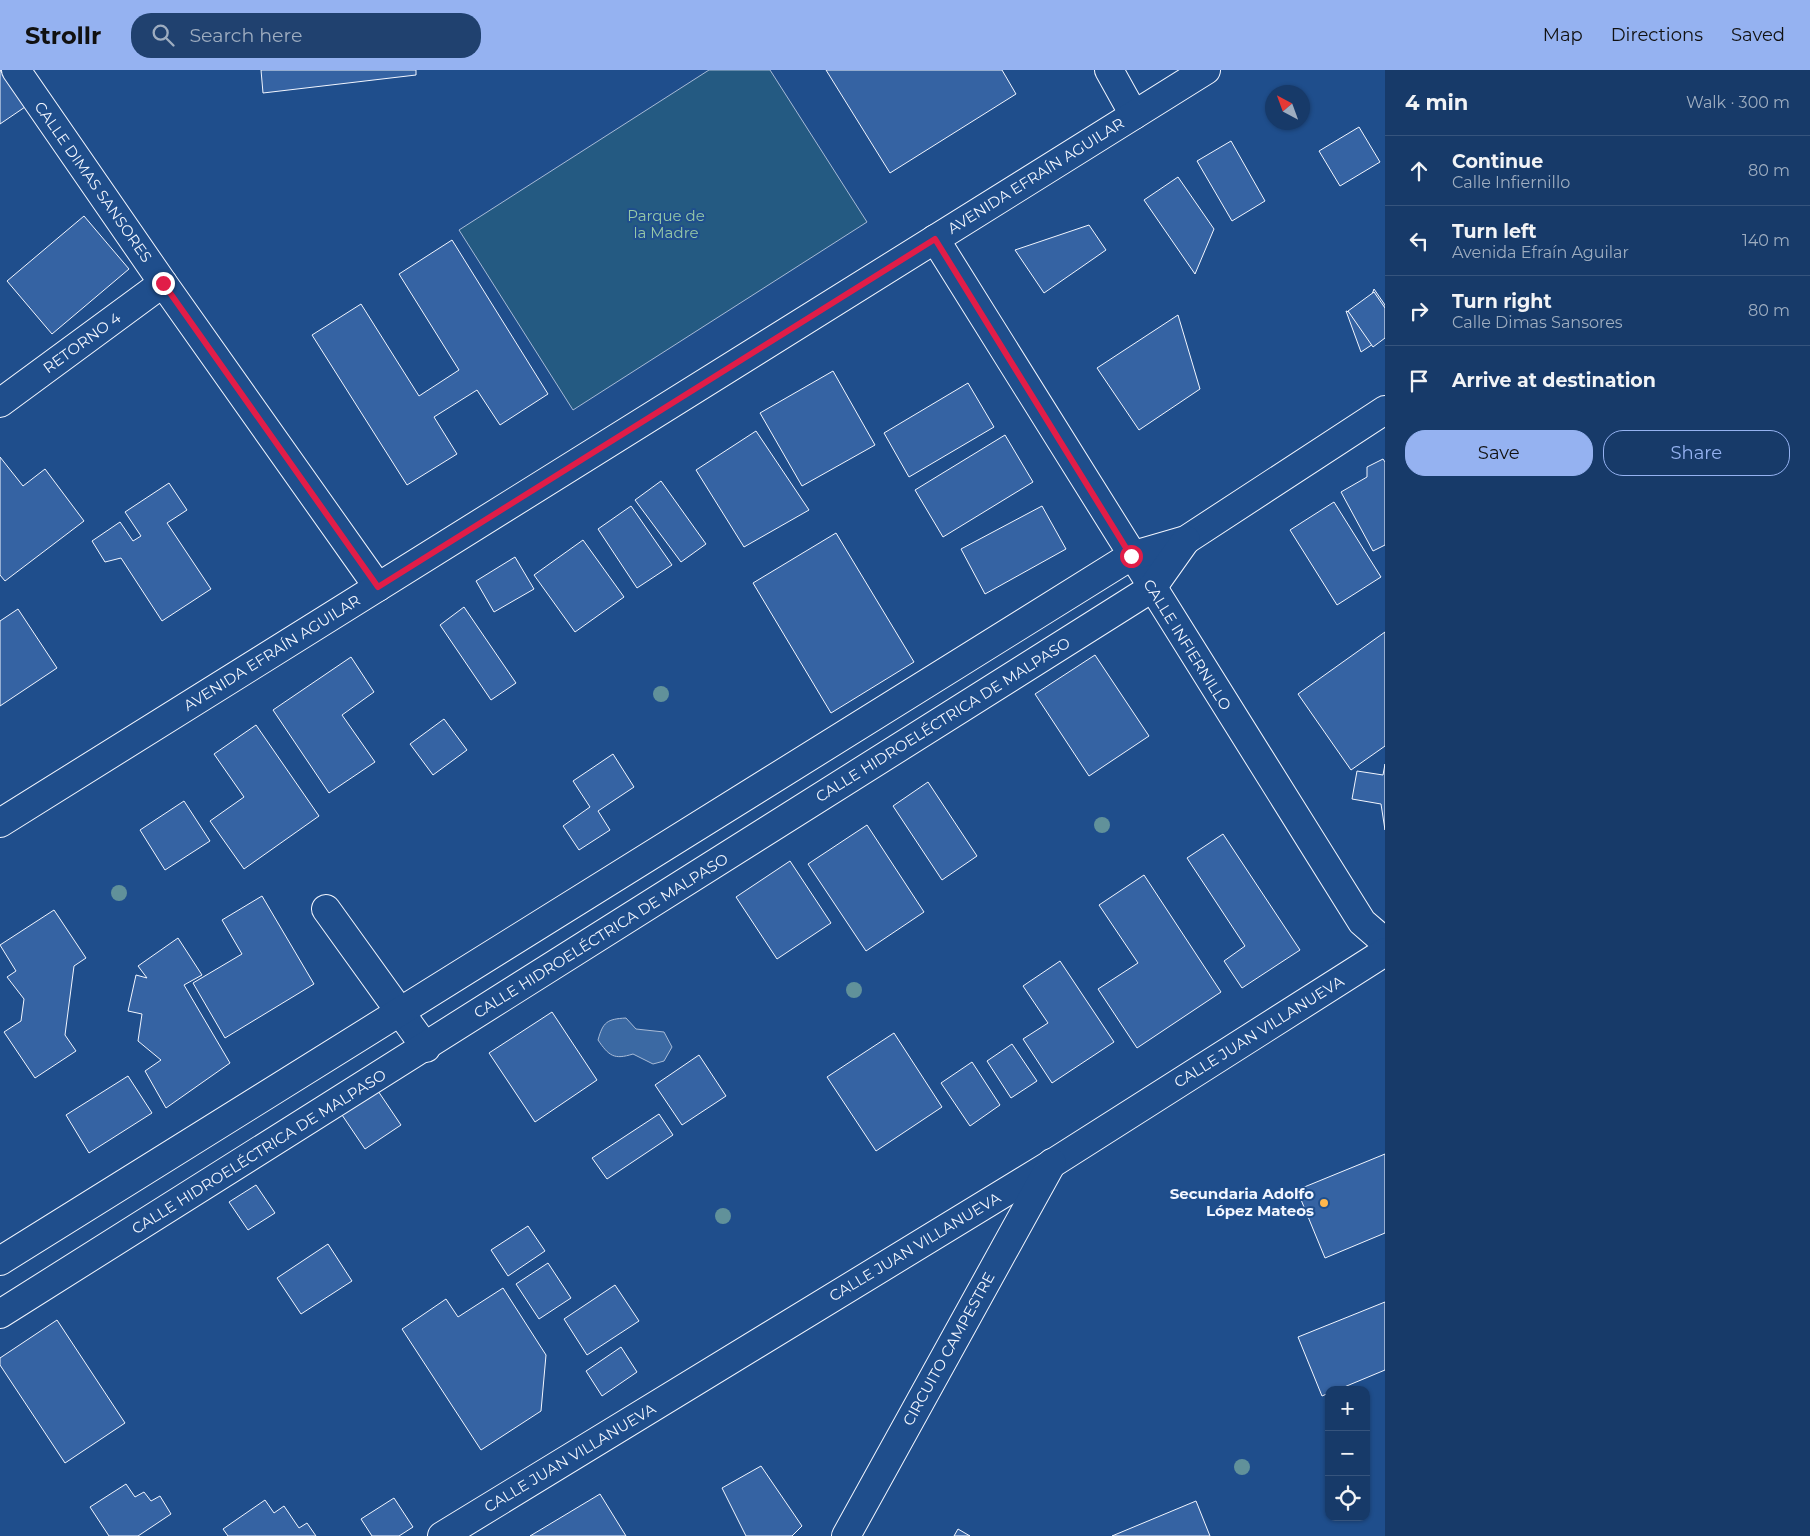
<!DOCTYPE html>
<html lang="en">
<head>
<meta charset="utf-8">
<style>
	body { margin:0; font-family:Montserrat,sans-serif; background:#20416f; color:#f1f3f6 }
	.controls { position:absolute; right:15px; bottom:15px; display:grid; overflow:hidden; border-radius:10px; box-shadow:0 1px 4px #0004 }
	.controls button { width:45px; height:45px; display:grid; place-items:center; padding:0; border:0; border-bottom:1px solid #36547d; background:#173a69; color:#f1f3f6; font:25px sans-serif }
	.compass { position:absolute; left:1265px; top:15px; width:45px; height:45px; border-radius:50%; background:#173a69; box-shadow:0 1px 4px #0004; rotate:319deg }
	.stop { position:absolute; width:15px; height:15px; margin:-11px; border:4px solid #e11d48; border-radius:50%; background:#fff }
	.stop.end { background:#e11d48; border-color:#fff; box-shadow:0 1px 5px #0008 }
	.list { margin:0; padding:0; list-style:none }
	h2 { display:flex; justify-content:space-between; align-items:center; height:65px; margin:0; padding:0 20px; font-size:21px }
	h2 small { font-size:16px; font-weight:400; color:#9eadc0 }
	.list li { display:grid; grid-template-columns:32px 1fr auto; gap:15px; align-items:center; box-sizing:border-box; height:70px; padding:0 20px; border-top:1px solid #36547d }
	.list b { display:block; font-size:19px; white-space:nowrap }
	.list p { margin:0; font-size:16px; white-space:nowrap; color:#9eadc0 }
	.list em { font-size:16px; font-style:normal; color:#9eadc0 }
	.actions { display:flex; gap:10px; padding:15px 20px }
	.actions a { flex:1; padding:11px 0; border:1px solid #95b2f1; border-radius:20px; text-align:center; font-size:18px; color:#95b2f1 }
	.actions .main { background:#95b2f1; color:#111 }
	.icon { flex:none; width:28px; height:28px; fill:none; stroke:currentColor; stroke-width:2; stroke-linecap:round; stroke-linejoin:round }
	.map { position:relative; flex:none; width:1385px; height:1466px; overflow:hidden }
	header { display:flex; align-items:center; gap:30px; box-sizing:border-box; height:70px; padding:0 25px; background:#95b2f1; color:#111 }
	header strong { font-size:24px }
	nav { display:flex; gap:28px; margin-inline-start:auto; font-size:18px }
	.search { width:350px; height:45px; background:#20416f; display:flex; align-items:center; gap:12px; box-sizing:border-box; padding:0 18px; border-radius:20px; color:#9eadc0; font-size:19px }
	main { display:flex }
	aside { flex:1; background:#173a69 }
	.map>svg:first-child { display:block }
	.green { fill:#245a82; stroke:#a8bbd7 }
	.water { fill:#3b69a3; stroke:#a8bbd7 }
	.building { fill:#3563a3; stroke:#f2f6ff }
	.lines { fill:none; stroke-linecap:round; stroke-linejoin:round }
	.minor-casing { stroke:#f2f6ff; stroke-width:30 }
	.major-casing { stroke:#f2f6ff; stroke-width:30 }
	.minor { stroke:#1f4e8c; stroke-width:28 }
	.major { stroke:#1f4e8c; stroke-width:28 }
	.tree { fill:#61919a }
	.route { stroke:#e11d48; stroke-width:6 }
	.poi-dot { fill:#ffb74d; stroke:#1f4e8c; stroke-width:2 }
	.labels { text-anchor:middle; stroke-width:4; stroke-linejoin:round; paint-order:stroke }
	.street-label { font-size:15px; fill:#f2f6ff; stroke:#1f4e8c }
	.park-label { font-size:15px; fill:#97c8a6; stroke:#1f4e8c }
	.poi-label { font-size:15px; font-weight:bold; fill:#f2f6ff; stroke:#1f4e8c; text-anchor:end }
</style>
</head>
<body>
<header>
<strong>Strollr</strong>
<div class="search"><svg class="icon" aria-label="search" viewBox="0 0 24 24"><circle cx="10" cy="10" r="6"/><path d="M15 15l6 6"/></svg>Search here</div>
<nav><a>Map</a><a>Directions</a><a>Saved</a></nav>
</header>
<main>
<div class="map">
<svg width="1385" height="1466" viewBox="0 0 1385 1466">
	<rect width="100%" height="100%" fill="#1f4e8c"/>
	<polygon class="green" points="709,0 770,0 867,152 573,340 459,160"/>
	<path class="water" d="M 626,948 L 636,959 L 664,962 L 672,977 L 664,991 L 653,994 L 633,984 C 614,990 609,986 598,970 C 603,952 607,949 626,948 Z"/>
	<g class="building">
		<polygon points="0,0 25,37 0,54"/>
		<polygon points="261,0 416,0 416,5 263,23"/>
		<polygon points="826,0 1002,0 1016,24 890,103"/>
		<polygon points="1359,57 1380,92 1340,116 1319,81"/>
		<polygon points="1231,71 1265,131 1232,151 1197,91"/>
		<polygon points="1178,107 1214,159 1195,204 1144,130"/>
		<polygon points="84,146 129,199 52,264 7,211"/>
		<polygon points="1089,155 1106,180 1044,223 1015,180"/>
		<polygon points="452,170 548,324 500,355 477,320 434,347 457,384 407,415 312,265 361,234 419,326 459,300 399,204"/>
		<polygon points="1374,219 1385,235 1385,266 1361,282 1346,241 1372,249 1369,232"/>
		<polygon points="1374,222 1385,238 1385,268 1373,277 1348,241"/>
		<polygon points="1178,245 1200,319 1139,360 1097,298"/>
		<polygon points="833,301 875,375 802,416 760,343"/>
		<polygon points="968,313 994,357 909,407 884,363"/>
		<polygon points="756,361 809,440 744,477 696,400"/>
		<polygon points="1005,365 1033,412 943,467 915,420"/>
		<polygon points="0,387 23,416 45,399 84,451 5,511 0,505"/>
		<polygon points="1383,389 1385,392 1385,475 1373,481 1341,422 1367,407 1367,397"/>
		<polygon points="661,411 706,474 681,492 635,430"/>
		<polygon points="169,413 187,440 167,453 211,519 162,551 121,488 105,492 92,471 120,452 133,471 141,466 125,442"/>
		<polygon points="1334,432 1381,507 1337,535 1290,460"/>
		<polygon points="631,436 672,495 637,518 598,459"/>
		<polygon points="1042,436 1066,479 985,524 961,479"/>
		<polygon points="836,463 914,592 831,643 753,513"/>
		<polygon points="583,470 624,527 575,562 534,505"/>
		<polygon points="515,487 534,519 494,542 476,511"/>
		<polygon points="464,537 516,613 491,630 440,555"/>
		<polygon points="18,539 57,598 0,636 0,551"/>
		<polygon points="1385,562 1385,676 1351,700 1298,624"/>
		<polygon points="1095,585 1149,666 1089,706 1035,624"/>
		<polygon points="351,587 374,622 342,645 375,692 329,723 273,640"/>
		<polygon points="444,649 467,680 433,705 410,674"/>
		<polygon points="256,655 319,746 244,799 210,751 244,727 214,684"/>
		<polygon points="613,684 634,717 598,741 610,760 579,780 563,756 590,737 573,711"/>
		<polygon points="1385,694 1385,760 1381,734 1352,729 1357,701 1383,705"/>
		<polygon points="928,712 977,786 942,810 893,736"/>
		<polygon points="184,731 210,771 165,800 140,760"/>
		<polygon points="867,755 924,842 866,881 808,794"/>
		<polygon points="1223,764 1300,880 1242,918 1224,891 1245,876 1187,788"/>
		<polygon points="790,791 831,853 777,889 736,827"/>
		<polygon points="1144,805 1221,922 1137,978 1098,919 1138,893 1099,835"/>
		<polygon points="262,826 314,914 225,968 193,913 242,884 222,850"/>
		<polygon points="54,840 86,888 74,896 65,965 76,981 35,1008 4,962 21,951 24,929 7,907 16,901 0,875"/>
		<polygon points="178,868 202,905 184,915 230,993 166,1038 145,1001 161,990 138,971 142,944 128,941 136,905 147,908 138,896"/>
		<polygon points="1060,891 1114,972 1052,1013 1023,969 1048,953 1023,916"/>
		<polygon points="552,942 597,1010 535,1052 489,983"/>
		<polygon points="894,963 942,1037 876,1081 827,1007"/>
		<polygon points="1012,974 1037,1011 1011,1028 987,991"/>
		<polygon points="699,985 726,1026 682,1055 655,1015"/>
		<polygon points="972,992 1000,1035 970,1056 941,1013"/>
		<polygon points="128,1006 152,1043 89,1083 66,1045"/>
		<polygon points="376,1018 401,1055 365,1079 340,1042"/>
		<polygon points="659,1044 673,1065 607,1109 592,1088"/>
		<polygon points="1385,1084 1385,1163 1325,1188 1297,1120"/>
		<polygon points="256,1115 275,1143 248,1160 229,1132"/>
		<polygon points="528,1156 545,1181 508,1206 491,1180"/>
		<polygon points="328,1174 352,1211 301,1244 277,1208"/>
		<polygon points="548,1193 571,1228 539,1249 516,1214"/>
		<polygon points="615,1215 639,1251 587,1285 564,1249"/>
		<polygon points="503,1218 546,1285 541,1341 481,1380 402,1259 446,1229 458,1247"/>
		<polygon points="1385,1232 1385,1300 1337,1320 1329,1320 1329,1323 1322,1326 1298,1267"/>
		<polygon points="57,1250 125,1353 65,1393 0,1295 0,1288"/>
		<polygon points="621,1277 637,1302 602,1326 586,1301"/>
		<polygon points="761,1396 802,1456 792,1466 746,1466 722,1418"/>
		<polygon points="126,1414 135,1427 144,1422 151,1431 160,1426 171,1444 138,1466 109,1466 90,1437"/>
		<polygon points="600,1424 626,1466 530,1466"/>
		<polygon points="394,1428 413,1457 399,1466 372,1466 361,1449"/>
		<polygon points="265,1430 274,1443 284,1436 299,1458 307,1453 316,1466 228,1466 223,1459"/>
		<polygon points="1196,1431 1210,1466 1112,1466"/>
		<polygon points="958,1459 970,1466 954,1466"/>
	</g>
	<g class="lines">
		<g class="minor-casing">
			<g id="minor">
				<polyline points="16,0 163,213 378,517"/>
				<polyline points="1109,0 1134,45"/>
				<polyline points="935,169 1362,852 1385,872"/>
				<polyline points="0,333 163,213"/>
				<polyline points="326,839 426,978"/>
				<polyline points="0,1191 1131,486 1186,470 1385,340"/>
				<polyline points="0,1244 1152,518 1186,470"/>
				<polyline points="442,1466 1053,1093 1385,882"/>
				<polyline points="846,1466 1052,1093"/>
			</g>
		</g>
		<g class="major-casing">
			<polyline id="major" points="0,753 1206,0"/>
		</g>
		<use href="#minor" class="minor"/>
		<use href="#major" class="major"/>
	</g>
	<g class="tree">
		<circle cx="661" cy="624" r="8"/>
		<circle cx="1102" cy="755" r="8"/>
		<circle cx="119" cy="823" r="8"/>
		<circle cx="854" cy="920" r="8"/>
		<circle cx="723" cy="1146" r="8"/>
		<circle cx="1242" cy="1397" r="8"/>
	</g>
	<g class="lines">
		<polyline class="route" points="163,213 378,517 935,169 1131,486"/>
	</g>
	<circle class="poi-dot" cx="1324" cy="1133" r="5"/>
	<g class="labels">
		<g class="street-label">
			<text transform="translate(1036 106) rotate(-32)" y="5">AVENIDA EFRAÍN AGUILAR</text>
			<text transform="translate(93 112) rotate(55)" y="5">CALLE DIMAS SANSORES</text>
			<text transform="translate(82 273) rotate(-36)" y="5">RETORNO 4</text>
			<text transform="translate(1187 575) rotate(58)" y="5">CALLE INFIERNILLO</text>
			<text transform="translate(272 583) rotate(-32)" y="5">AVENIDA EFRAÍN AGUILAR</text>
			<text transform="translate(943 650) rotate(-32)" y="5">CALLE HIDROELÉCTRICA DE MALPASO</text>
			<text transform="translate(601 866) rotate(-32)" y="5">CALLE HIDROELÉCTRICA DE MALPASO</text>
			<text transform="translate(1259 962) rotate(-32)" y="5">CALLE JUAN VILLANUEVA</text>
			<text transform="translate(259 1082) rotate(-32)" y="5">CALLE HIDROELÉCTRICA DE MALPASO</text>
			<text transform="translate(915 1177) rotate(-31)" y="5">CALLE JUAN VILLANUEVA</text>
			<text transform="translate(949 1279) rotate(-61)" y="5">CIRCUITO CAMPESTRE</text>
			<text transform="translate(570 1388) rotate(-31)" y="5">CALLE JUAN VILLANUEVA</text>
		</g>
		<g class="park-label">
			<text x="666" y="151">Parque de<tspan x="666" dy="17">la Madre</tspan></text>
		</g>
		<g class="poi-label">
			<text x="1314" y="1129">Secundaria Adolfo<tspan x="1314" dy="17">López Mateos</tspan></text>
		</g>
	</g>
</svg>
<div class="controls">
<button>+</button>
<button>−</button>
<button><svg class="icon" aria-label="locate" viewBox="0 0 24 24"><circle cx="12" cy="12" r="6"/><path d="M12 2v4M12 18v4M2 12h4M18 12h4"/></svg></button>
</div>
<svg class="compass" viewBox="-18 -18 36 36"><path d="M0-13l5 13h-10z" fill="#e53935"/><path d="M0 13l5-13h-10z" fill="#9eadc0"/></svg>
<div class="stop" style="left:1131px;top:486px"></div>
<div class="stop end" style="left:163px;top:213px"></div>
</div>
<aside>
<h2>4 min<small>Walk · 300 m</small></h2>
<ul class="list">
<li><svg class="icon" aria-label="ahead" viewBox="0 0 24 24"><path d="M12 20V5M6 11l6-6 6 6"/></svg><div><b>Continue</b><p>Calle Infiernillo</p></div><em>80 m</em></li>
<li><svg class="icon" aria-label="left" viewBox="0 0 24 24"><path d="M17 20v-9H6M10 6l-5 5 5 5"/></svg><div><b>Turn left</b><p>Avenida Efraín Aguilar</p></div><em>140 m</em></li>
<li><svg class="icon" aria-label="right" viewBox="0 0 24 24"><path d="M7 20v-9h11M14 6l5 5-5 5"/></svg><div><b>Turn right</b><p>Calle Dimas Sansores</p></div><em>80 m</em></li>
<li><svg class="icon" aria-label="arrive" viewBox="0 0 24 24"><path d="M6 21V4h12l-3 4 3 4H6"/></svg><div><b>Arrive at destination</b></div></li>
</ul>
<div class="actions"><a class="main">Save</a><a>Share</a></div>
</aside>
</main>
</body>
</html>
